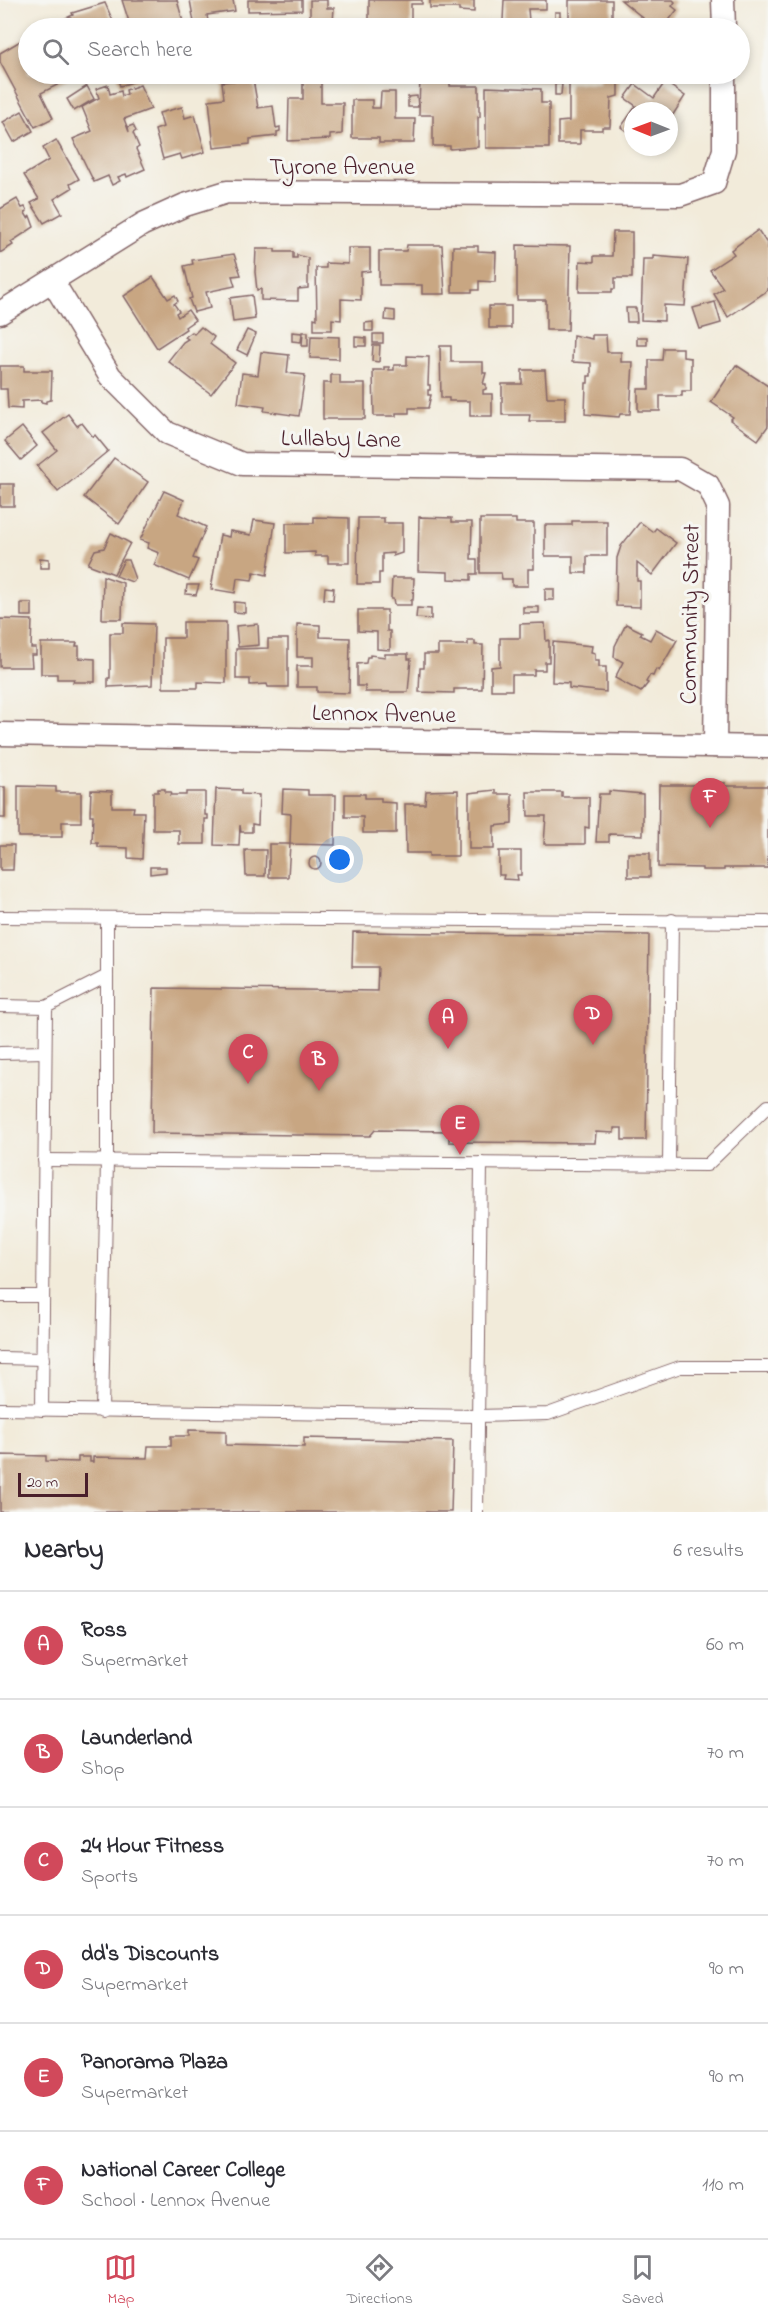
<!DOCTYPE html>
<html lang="en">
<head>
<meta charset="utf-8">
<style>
	body { margin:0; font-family:"Indie Flower",sans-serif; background:#f2f2f3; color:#2b2b33 }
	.compass { position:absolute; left:624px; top:102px; width:54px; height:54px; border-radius:50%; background:#fff; box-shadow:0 3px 9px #0003; rotate:271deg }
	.scale { position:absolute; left:18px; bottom:15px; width:70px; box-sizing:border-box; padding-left:6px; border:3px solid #4a1f2b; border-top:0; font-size:16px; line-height:21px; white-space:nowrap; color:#4a1f2b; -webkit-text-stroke:4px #f6f6f2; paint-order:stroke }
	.you { position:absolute; left:340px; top:860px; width:21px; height:21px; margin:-15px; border:4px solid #fff; border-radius:50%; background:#1a73e8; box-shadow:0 0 0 9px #1a73e833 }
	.badge { display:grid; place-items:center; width:39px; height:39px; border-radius:50%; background:#d1495b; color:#fff; font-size:20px; font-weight:700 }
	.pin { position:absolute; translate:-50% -50px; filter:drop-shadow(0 2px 3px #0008) }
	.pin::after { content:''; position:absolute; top:32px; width:21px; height:18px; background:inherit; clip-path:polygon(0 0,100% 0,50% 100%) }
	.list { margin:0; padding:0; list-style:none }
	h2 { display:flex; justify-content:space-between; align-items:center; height:78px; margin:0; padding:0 24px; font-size:26px }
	h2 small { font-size:20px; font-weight:400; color:#7c7c81 }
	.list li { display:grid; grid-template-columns:39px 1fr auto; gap:18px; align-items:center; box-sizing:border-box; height:108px; padding:0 24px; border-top:2px solid #e1e1e2 }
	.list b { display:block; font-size:22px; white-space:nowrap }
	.list p { margin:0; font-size:20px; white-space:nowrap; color:#7c7c81 }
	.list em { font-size:20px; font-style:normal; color:#7c7c81 }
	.icon { flex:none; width:33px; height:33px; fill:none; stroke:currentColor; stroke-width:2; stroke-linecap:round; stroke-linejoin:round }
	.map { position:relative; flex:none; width:768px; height:1512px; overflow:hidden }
	.search { position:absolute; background:#fff; box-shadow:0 3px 9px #0003; left:18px; right:18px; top:18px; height:66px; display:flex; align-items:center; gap:15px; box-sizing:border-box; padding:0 21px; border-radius:33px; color:#7c7c81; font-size:22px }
	.sheet { height:726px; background:#fff }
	nav { display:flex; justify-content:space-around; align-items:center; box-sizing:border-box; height:84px; border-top:2px solid #e1e1e2; background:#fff; font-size:16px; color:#7c7c81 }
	nav a { display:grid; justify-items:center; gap:3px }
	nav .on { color:#d1495b }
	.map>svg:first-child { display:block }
	.building { fill:#c8a682 }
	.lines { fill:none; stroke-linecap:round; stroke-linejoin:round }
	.service-casing { stroke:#856668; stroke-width:14 }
	.minor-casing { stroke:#856668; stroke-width:25 }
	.service { stroke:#fff; stroke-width:12 }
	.minor { stroke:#fff; stroke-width:22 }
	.labels { text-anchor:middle; stroke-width:6; stroke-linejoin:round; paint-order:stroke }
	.street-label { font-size:24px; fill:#4a1f2b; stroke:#f6f6f2 }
</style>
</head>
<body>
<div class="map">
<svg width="768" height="1512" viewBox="0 0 768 1512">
	<rect width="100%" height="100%" fill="#f6f6f2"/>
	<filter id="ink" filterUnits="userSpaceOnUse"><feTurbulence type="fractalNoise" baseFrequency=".0167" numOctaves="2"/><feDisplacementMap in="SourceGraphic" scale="12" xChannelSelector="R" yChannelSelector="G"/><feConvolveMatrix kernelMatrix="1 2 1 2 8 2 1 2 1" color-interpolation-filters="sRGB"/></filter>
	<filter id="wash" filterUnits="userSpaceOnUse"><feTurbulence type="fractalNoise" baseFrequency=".008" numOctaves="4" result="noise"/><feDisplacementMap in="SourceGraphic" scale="24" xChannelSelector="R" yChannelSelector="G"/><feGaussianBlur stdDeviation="1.35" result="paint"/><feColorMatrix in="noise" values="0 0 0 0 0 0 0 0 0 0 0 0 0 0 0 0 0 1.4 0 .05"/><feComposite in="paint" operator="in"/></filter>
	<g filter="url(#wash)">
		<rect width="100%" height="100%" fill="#f2ebda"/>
		<g id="blocks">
			<g class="building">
				<polygon points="122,0 177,0 183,22 159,28 131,28"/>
				<polygon points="190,0 233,0 235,11 207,15 209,28 195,28"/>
				<polygon points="248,0 302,0 302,10 248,11"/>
				<polygon points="310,0 327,0 327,8 334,8 333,23 310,23"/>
				<polygon points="369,0 422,0 422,4 411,4 411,26 395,26 395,28 369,28"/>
				<polygon points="430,0 474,0 474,12 459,11 459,8 430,8"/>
				<polygon points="504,0 546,0 546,9 528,9 529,21 503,21"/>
				<rect x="569" y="0" width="43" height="28"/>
				<polygon points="621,0 673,0 675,2 672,6 677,10 663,28 656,27 651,28 641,21 643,18"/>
				<polygon points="105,3 116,28 68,28 64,19 73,15 72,13"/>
				<rect x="555" y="12" width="5" height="16"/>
				<polygon points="27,37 28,74 79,74 41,93 53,118 35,127 0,62 0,53"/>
				<polygon points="116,74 139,74 141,79 120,86"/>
				<polygon points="420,74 450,74 450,86 479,86 479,111 480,111 480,117 478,117 478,147 450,149 450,146 433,146 433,115 419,115"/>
				<polygon points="525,74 553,74 553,82 524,82"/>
				<polygon points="599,78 618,78 618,96 611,98 610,127 602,127 602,130 580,130 580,144 558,144 558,122 569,121 569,83 599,84"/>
				<polygon points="253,79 258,108 273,106 276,128 280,127 280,131 277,132 277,136 250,139 250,144 214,148 209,100 224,98 222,82"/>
				<polygon points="303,79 321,79 321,103 343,103 342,134 330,135 330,139 288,141 289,99 303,99"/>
				<polygon points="665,82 685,96 669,121 669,111 633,111 633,136 621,127 636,106 625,98 635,84 654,98"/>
				<polygon points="555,84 562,84 561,95 555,95"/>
				<polygon points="108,85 110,94 121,91 122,96 127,94 126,90 140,85 151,109 124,119 129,132 128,127 133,125 136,131 133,133 139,147 136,149 145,169 127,177 126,174 118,177 120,181 112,185 108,176 94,182 73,139 92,131 82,107 99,98 96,89"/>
				<polygon points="87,86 94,99 74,111 67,99"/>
				<polygon points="486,87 541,89 541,103 549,103 549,148 486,148"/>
				<polygon points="381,92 395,92 395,119 415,119 414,143 379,143 379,138 352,138 352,100 372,100 372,108 380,108"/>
				<polygon points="417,96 418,107 408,107 408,97"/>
				<polygon points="182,107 185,118 195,115 205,152 182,159 180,154 163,159 155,130 163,127 159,113"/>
				<polygon points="22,111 33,131 14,142 3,122"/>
				<polygon points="56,140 79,179 70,184 72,188 54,199 62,213 44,223 31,203 39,199 24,175 49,160 43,148"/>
				<polygon points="17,199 22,208 25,207 27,211 25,213 28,218 30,216 34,227 11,242 13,245 0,253 0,209"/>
				<polygon points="758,230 768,245 768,290 728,317 714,294 723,288 710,270 734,254 731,250"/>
				<polygon points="613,232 632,232 632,278 615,278 615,289 612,289 612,292 579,292 580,261 594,262 594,256 612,256"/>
				<polygon points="407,245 442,245 445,294 422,294 422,285 379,285 379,251 406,251"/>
				<polygon points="517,245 570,246 568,330 546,330 546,300 517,300"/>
				<polygon points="453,246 478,246 478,251 496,252 495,282 479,281 479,290 472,290 472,292 452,292"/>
				<polygon points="348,248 370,248 370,271 361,272 361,300 341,299 341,320 332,319 332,330 314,330 314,318 317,319 316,268 326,268 326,263 348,264"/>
				<polygon points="256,249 275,249 275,252 293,252 293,258 297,258 297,255 308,258 308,288 298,289 298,301 261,300 261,289 257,290 255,272"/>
				<polygon points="234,254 241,275 232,276 235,286 206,292 210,308 194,312 189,299 192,298 184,266 193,264 192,260"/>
				<polygon points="653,256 688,259 685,306 664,305 664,321 641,320 643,259 653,259"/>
				<polygon points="153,277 168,299 175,295 178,301 174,304 179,311 176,313 178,317 188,310 195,320 185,327 186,329 157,348 124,296"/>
				<polygon points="252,295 255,319 233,322 230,298"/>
				<polygon points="715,302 721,323 700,329 693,308"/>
				<rect x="489" y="306" width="22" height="22"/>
				<polygon points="626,308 636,308 637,322 627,322"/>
				<polygon points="386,310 395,311 395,321 385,320"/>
				<polygon points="373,322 373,331 365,331 365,323"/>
				<polygon points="201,327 214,337 210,344 235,363 211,394 168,361 183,342 188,339 185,337 192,332 194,334"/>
				<polygon points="247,330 256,334 247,355 237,350"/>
				<polygon points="292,332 302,333 301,342 292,341"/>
				<polygon points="303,332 308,332 308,346 302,346"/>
				<rect x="373" y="334" width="10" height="9"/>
				<polygon points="573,335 592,339 592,335 606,335 607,352 621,352 621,362 633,362 630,414 620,414 619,417 585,414 586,383 588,383 588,376 591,376 591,363 572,362"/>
				<polygon points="311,336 339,337 339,359 310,358"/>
				<polygon points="355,337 366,338 366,346 355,346"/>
				<rect x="637" y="337" width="10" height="8"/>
				<polygon points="373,345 380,345 379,362 372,361"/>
				<polygon points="440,346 451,346 451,362 483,362 483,373 486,373 483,384 486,384 486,389 483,390 483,394 492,394 492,416 470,416 470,401 449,401 449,398 441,398"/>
				<polygon points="663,348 683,348 683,357 691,358 691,391 682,391 682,396 660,396 660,411 638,411 638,389 649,389 649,360 662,360"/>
				<polygon points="261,352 289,355 287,373 305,375 299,416 264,411 265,407 238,403 242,373 258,375"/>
				<polygon points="407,356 429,357 428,385 430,385 430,390 428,390 428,395 431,395 428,408 409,408 409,413 396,413 396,416 374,416 373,370 384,370 384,367 389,367 389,370 394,370 394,365 407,365"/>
				<polygon points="736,365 768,386 768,426 758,440 730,420 733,417 711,402"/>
				<polygon points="0,366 24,366 24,371 52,371 51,400 46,401 46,403 41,402 41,400 22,401 22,409 8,408 7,389 0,389"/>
				<polygon points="522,370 545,370 547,397 565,397 565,421 529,421 530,415 502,415 502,384 522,384"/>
				<polygon points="331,375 340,375 340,384 365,384 365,419 323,419 323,383 331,383"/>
				<polygon points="68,414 77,426 82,423 93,437 95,435 108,451 58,492 37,466 57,450 43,433"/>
				<polygon points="22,427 37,446 21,460 5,441"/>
				<polygon points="114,458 148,482 119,524 84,497"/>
				<rect x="0" y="484" width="14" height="22"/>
				<polygon points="164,491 184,500 178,514 206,527 193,558 198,560 189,580 154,565 159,553 147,548 149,543 140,540"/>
				<polygon points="314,517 349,518 349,563 328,563 328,556 315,556 315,552 286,553 286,523 314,523"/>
				<polygon points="419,517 452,518 452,522 472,522 471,559 477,559 477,574 471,574 471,580 448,579 448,572 418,571"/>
				<polygon points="358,518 384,518 384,523 402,523 402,553 393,556 393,553 382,554 382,573 379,573 379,584 357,584"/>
				<polygon points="480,519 516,519 516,523 534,523 534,569 528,569 528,586 512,586 512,579 502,579 501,573 480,573"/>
				<polygon points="254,520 275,523 267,575 254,572 252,580 237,578 235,593 211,589 220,535 229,537 230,531 251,535"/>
				<polygon points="572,521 607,521 607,556 587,556 587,573 573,573 573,556 545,556 545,525 572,525"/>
				<polygon points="640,522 653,532 656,528 676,543 652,575 637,563 637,581 640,581 640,607 616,606 617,558 621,546"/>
				<polygon points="111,533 130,543 114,574 88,564 95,550 104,548"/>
				<polygon points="40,558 49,559 49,568 40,568"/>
				<polygon points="124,560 128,560 135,579 132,582 116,576"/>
				<polygon points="103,576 123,583 122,619 102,619"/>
				<polygon points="392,578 414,578 413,600 411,600 411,605 394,605 393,599 391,599"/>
				<polygon points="187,585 199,585 196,595 186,594"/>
				<polygon points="325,587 334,588 333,600 324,599"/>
				<rect x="545" y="589" width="9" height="11"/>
				<polygon points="234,602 245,603 245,613 234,612"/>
				<rect x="21" y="603" width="11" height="13"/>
				<rect x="523" y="607" width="16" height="6"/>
				<polygon points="417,608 431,609 431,619 416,618"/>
				<polygon points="358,610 387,610 387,631 390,631 390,650 377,649 377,632 358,631"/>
				<polygon points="0,619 32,620 31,648 36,648 36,655 31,655 32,667 0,667"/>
				<polygon points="183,622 226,622 226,683 198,682 198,688 163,688 163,638 183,638"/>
				<polygon points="123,623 154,624 152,685 108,687 108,678 110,678 110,633 123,633"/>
				<polygon points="545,623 546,641 549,640 549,662 545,662 545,670 534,670 534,675 512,675 512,690 491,690 491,667 500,666 500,638 520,638 520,624"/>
				<polygon points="258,624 259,645 238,647 236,626"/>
				<polygon points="297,624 320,625 320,637 350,638 349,693 317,692 317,687 297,687 297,666 313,666 313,657 297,657"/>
				<polygon points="626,624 642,632 640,635 650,640 656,629 677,640 659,671 656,669 653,676 650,675 646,682 648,683 641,692 615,678 623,662 614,657 615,646"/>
				<polygon points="268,639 288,639 288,687 268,687 267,684 250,685 250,679 236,679 236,649 268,648"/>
				<polygon points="468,641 475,641 475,645 483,645 482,689 454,689 454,693 419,692 420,668 424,668 424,654 438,654 438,645 468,645"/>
				<polygon points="553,642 592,646 591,652 595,653 595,660 599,660 599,667 606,667 606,692 569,688 569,683 552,682"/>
				<polygon points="41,643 77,643 76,646 79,646 79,658 95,659 95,682 73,682 74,679 57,679 57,674 41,674"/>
				<polygon points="385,654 408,654 408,659 411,659 408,692 365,692 365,686 357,686 357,664 366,663 367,657 370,657 370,655 385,657"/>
				<polygon points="703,783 725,783 724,786 768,786 768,868 724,868 724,870 702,870 702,868 658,867 659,785 703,785"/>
				<polygon points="18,786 56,787 56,792 81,792 81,822 62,822 62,837 18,837"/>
				<rect x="0" y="787" width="5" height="31"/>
				<polygon points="158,789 165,789 165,792 171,792 170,795 186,795 186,792 205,792 205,815 208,815 208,819 205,819 205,844 179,844 179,830 153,830 153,792 158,792"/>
				<polygon points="216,789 241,790 241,794 259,795 258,825 252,824 252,832 241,832 240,825 239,846 214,845"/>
				<polygon points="283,789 308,790 308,795 336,795 335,845 290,844 291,814 282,813"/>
				<polygon points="91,790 112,791 112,807 134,807 133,812 144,812 142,859 128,858 128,848 98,847 98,843 92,843 93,815 90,815"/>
				<polygon points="458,790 458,856 429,856 429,853 406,853 405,804 425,804 426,791"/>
				<polygon points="496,790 496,794 512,794 512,824 494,826 494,849 469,849 469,793"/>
				<polygon points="609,791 643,794 643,835 609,834 609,842 596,842 599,794 609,794"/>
				<polygon points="527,792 562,792 562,797 589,797 589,828 585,827 585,844 544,844 546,816 528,816"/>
				<polygon points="345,794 365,794 365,798 381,798 381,802 396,803 396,833 363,833 363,817 345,817"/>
				<polygon points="269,844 290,844 288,877 269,877"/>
				<polygon points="0,845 14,845 13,870 0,870"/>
				<polygon points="245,850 266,850 265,876 246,876"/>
				<polygon points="499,851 521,851 521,875 517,875 518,880 503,879 504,875 499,875"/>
				<rect x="628" y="853" width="22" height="24"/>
				<circle cx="315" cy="863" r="6"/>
				<polygon points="150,867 166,867 166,872 150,874"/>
				<polygon points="353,932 649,935 646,1140 622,1140 622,1128 614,1128 614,1133 596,1132 595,1143 449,1142 449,1131 375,1130 370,1136 152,1133 154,988 377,991 378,967 352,967"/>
				<polygon points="189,1430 226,1431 226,1445 304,1447 304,1438 453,1441 451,1512 0,1512 0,1455 46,1456 46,1461 78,1462 78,1457 90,1457 90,1462 93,1462 93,1457 147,1458 148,1446 171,1446 171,1436 189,1436"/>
			</g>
		</g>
	</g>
	<g filter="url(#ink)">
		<use href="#blocks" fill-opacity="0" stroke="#856668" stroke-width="1.5"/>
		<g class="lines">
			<g class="service-casing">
				<g id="service">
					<polyline points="0,917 768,922"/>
					<polyline points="0,1006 46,1007 107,976"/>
					<polyline points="0,1053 45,1052"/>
					<polyline points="44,1160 707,1165 768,1106"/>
					<polyline points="669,1164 672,920"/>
					<polyline points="0,1296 43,1296"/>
					<polyline points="0,1358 43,1359"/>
					<polyline points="0,1409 478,1416 548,1414 680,1367 768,1367"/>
					<polyline points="42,1410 46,1007"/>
					<polyline points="102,1412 107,1160 107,918"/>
					<polyline points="477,1512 481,1163"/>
				</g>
			</g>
			<g class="minor-casing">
				<g id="minor">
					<polyline points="723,0 724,28"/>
					<polyline points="53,282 110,376 167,433 242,464 680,469 708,485 718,506 715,746"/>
					<polyline points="0,313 143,224 185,205 227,192 680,195 714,183 724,150 724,74"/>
					<polyline points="0,734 768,747"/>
				</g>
			</g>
			<use href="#service" class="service"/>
			<use href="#minor" class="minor"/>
		</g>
	</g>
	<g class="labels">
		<g class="street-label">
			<text x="342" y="174">Tyrone Avenue</text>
			<text transform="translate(341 438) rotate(1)" y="8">Lullaby Lane</text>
			<text transform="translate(689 614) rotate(-89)" y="8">Community Street</text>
			<text transform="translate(384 713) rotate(1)" y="8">Lennox Avenue</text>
		</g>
	</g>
</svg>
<svg class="compass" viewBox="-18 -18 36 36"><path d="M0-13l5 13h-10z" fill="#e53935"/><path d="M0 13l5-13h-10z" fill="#7c7c81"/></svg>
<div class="scale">20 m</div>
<div class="you"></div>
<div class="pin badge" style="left:448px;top:1049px">A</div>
<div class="pin badge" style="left:319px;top:1091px">B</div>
<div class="pin badge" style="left:248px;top:1084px">C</div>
<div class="pin badge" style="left:593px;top:1045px">D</div>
<div class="pin badge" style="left:460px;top:1155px">E</div>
<div class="pin badge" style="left:710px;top:828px">F</div>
<div class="search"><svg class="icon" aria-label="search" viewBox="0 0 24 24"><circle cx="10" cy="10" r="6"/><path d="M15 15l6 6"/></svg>Search here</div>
</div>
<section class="sheet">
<h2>Nearby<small>6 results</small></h2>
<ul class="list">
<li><span class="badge">A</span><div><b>Ross</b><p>Supermarket</p></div><em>60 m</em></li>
<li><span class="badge">B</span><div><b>Launderland</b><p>Shop</p></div><em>70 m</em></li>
<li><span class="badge">C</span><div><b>24 Hour Fitness</b><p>Sports</p></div><em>70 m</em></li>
<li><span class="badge">D</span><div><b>dd's Discounts</b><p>Supermarket</p></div><em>90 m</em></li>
<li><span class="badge">E</span><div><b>Panorama Plaza</b><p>Supermarket</p></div><em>90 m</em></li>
<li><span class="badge">F</span><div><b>National Career College</b><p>School · Lennox Avenue</p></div><em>110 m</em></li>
</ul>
</section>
<nav>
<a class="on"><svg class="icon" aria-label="map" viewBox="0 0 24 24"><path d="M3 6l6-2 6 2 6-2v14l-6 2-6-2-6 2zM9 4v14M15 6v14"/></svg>Map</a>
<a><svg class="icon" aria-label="directions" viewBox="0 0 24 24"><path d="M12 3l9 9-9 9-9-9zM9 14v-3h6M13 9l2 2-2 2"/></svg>Directions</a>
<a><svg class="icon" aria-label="saved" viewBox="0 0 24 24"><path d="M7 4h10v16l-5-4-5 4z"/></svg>Saved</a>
</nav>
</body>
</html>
